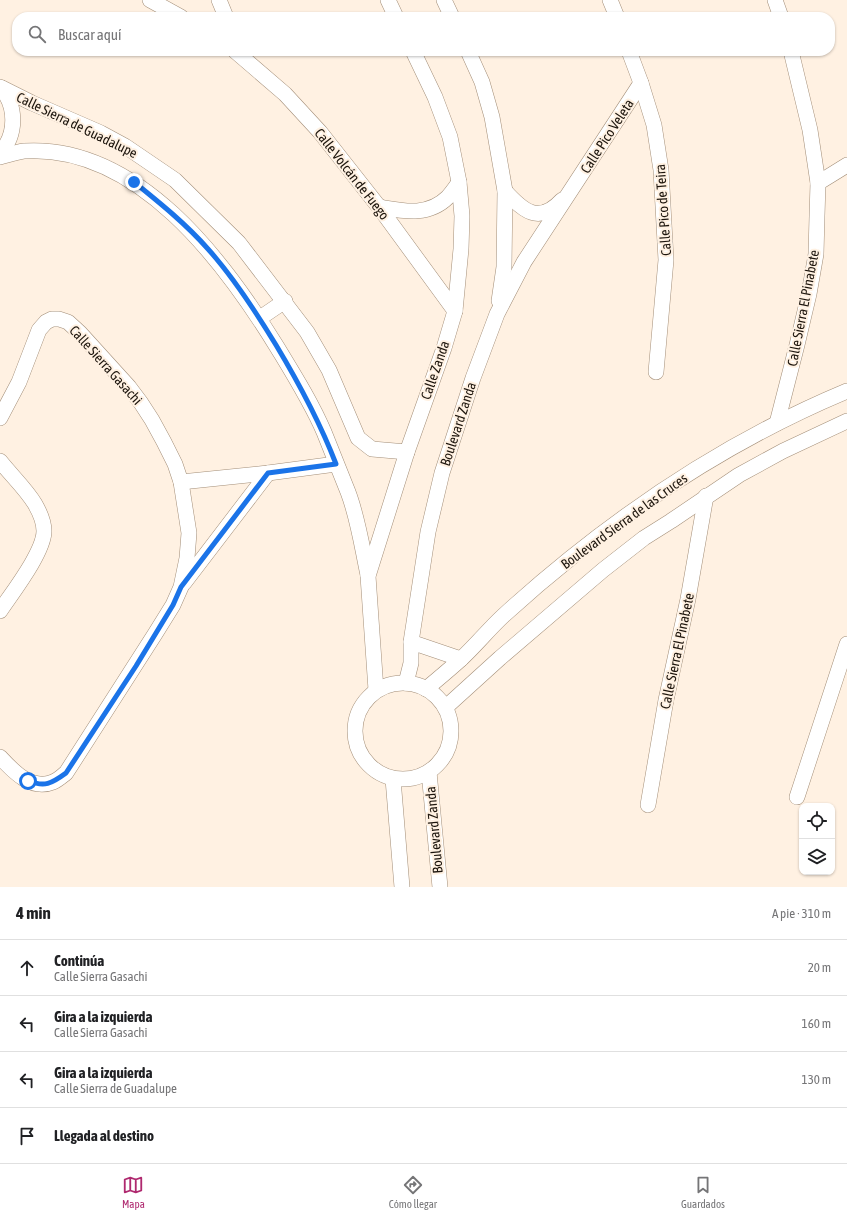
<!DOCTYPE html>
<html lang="es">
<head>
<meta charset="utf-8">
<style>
	body { margin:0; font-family:"Asap Condensed",sans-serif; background:#f6f6f6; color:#202124 }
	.controls { position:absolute; right:12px; bottom:12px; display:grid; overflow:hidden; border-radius:8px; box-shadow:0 1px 3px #0004 }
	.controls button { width:36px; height:36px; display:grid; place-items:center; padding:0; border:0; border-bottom:1px solid #e0e0e0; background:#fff; color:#202124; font:20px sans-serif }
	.stop { position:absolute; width:12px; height:12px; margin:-9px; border:3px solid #1a73e8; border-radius:50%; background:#fff }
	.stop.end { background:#1a73e8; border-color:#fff; box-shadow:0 1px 4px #0008 }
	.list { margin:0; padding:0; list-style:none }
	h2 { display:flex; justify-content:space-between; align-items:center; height:52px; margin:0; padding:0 16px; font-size:17px }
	h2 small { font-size:13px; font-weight:400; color:#757577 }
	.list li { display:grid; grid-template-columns:26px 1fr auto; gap:12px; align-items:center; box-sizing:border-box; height:56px; padding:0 16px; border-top:1px solid #e0e0e0 }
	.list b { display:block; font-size:15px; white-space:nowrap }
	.list p { margin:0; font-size:13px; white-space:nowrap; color:#757577 }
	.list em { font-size:13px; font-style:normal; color:#757577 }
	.icon { flex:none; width:22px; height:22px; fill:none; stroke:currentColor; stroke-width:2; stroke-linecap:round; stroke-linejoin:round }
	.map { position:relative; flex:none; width:847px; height:887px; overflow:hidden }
	.search { position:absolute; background:#fff; box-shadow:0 1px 3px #0004; left:12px; right:12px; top:12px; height:44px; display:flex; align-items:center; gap:10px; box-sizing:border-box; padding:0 14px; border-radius:16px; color:#757577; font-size:15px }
	.sheet { height:276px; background:#fff }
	nav { display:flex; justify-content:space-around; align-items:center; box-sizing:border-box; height:56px; border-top:1px solid #e0e0e0; background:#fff; font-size:11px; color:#757577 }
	nav a { display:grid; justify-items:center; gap:2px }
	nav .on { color:#af296f }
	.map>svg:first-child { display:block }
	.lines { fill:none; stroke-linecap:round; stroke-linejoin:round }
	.street-casing { stroke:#a38e78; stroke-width:16 }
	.street { stroke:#fff; stroke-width:15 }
	.route { stroke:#1a73e8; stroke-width:5 }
	.labels { text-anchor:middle; stroke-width:4; stroke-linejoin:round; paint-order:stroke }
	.street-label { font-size:14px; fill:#1d150d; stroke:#fff1e2 }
</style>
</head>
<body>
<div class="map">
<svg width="847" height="887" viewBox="0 0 847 887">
	<rect width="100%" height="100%" fill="#fff1e2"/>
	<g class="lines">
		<g class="street-casing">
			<g id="street">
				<polyline points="150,0 181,17"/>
				<polyline points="219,0 226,17"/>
				<polyline points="388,0 396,17"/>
				<polyline points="444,0 452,17"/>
				<polyline points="610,0 617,17"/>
				<polyline points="775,0 781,17"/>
				<polyline points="235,51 285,94 320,132 379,207 455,311"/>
				<polyline points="468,51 482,82 492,117 505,191 504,267 499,301"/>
				<polyline points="629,51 641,83 654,125 661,170 666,260 656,372"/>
				<polyline points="2,88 32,103 101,133 125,146 175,180 239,243 307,332 329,370 358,438 372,449 407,452"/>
				<path d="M 0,153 C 17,135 17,105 0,87"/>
				<path d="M 0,157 C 8,155 16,152 24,151 C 138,144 224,261 277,347 C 294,375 311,402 324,432 C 332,452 340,472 348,492 C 358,518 362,547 368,575"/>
				<polyline points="818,183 847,165"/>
				<path d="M 505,191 C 523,211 539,225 562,200"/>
				<path d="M 379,207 C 403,211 428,217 448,197 C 452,192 456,187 459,182"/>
				<polyline points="260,318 285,301"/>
				<path d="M 0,418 L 19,382 L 39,330 L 46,322 L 52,319 L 59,319 L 68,322 L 80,333 L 129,387 L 141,403 L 152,420 L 164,442 L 175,464 L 181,482 L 189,533 L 187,558 L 181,587 L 173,605 L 155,634 L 66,773 C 62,776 58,780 53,782 C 31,791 13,771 0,757"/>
				<polyline points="777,423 797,345 809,294 816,254 817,216 818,183 810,130 791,51"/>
				<path d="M 0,461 C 11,475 26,489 35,504 C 39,511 44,523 44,531 C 44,552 12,593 0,611"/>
				<polyline points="181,482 268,473 336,464"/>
				<polyline points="184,583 268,473"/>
				<polyline points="411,642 461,659"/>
				<circle cx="403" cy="731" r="48"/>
				<polyline points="406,683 411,663 411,642 428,532 442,473 473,378 497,314 524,262 641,83"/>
				<path d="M 426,689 C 438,679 450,669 461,659 C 476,645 489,629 503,616 C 605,523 720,444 847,391"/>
				<polyline points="376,690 368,576 407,452 444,348 455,311 461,249 462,216 459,182 450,137 435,97 413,51"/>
				<polyline points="446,707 500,658 603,570 644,538 671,521 739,475 783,451 847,421"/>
				<polyline points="429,772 440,887"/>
				<polyline points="393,779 402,887"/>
				<polyline points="797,797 847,644"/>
				<polyline points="648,805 666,700 688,599 706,496"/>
			</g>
		</g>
		<use href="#street" class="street"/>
	</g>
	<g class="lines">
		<path class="route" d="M 28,781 C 45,787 51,784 66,773 L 136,666 L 173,605 L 181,587 L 268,473 L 336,464 C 319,420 300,385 276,345 C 256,312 234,278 208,249 C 186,224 160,203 134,182"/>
	</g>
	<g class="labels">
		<g class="street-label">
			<text transform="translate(77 125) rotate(26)" y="5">Calle Sierra de Guadalupe</text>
			<text transform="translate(607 136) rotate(-57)" y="5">Calle Pico Veleta</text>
			<text transform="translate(352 174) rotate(52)" y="5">Calle Volcán de Fuego</text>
			<text transform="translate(663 210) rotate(-94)" y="5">Calle Pico de Teira</text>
			<text transform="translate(803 308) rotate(-79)" y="5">Calle Sierra El Pinabete</text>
			<text transform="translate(106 365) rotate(48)" y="5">Calle Sierra Gasachi</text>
			<text transform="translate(435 370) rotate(-71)" y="5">Calle Zanda</text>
			<text transform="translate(458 424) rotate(-72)" y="5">Boulevard Zanda</text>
			<text transform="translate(624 521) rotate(-36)" y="5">Boulevard Sierra de las Cruces</text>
			<text transform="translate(677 651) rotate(-78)" y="5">Calle Sierra El Pinabete</text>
			<text transform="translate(434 830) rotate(-95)" y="5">Boulevard Zanda</text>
		</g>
	</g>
</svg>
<div class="controls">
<button><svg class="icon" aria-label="locate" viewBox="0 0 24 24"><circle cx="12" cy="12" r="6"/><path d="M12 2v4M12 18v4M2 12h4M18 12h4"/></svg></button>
<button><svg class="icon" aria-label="layers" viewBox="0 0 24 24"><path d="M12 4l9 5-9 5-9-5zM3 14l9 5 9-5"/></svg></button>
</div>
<div class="stop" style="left:28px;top:781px"></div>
<div class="stop end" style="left:134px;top:182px"></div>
<div class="search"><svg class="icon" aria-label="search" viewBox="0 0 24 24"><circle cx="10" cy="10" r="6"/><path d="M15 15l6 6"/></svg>Buscar aquí</div>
</div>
<section class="sheet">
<h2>4 min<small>A pie · 310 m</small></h2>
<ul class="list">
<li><svg class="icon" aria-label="ahead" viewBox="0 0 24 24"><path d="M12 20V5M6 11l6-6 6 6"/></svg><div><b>Continúa</b><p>Calle Sierra Gasachi</p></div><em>20 m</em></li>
<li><svg class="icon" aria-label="left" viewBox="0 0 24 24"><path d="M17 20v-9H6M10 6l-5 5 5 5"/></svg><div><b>Gira a la izquierda</b><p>Calle Sierra Gasachi</p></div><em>160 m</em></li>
<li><svg class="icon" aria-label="left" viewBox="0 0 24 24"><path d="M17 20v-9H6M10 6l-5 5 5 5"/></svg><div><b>Gira a la izquierda</b><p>Calle Sierra de Guadalupe</p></div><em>130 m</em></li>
<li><svg class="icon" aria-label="arrive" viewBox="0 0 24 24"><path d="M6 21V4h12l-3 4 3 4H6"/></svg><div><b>Llegada al destino</b></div></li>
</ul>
</section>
<nav>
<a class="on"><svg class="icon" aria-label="map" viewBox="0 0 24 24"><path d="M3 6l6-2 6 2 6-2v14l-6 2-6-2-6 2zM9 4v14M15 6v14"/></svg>Mapa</a>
<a><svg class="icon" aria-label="directions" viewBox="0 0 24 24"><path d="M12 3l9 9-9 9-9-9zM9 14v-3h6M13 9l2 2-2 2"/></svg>Cómo llegar</a>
<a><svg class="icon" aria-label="saved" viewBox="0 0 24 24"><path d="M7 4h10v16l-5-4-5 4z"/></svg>Guardados</a>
</nav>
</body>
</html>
